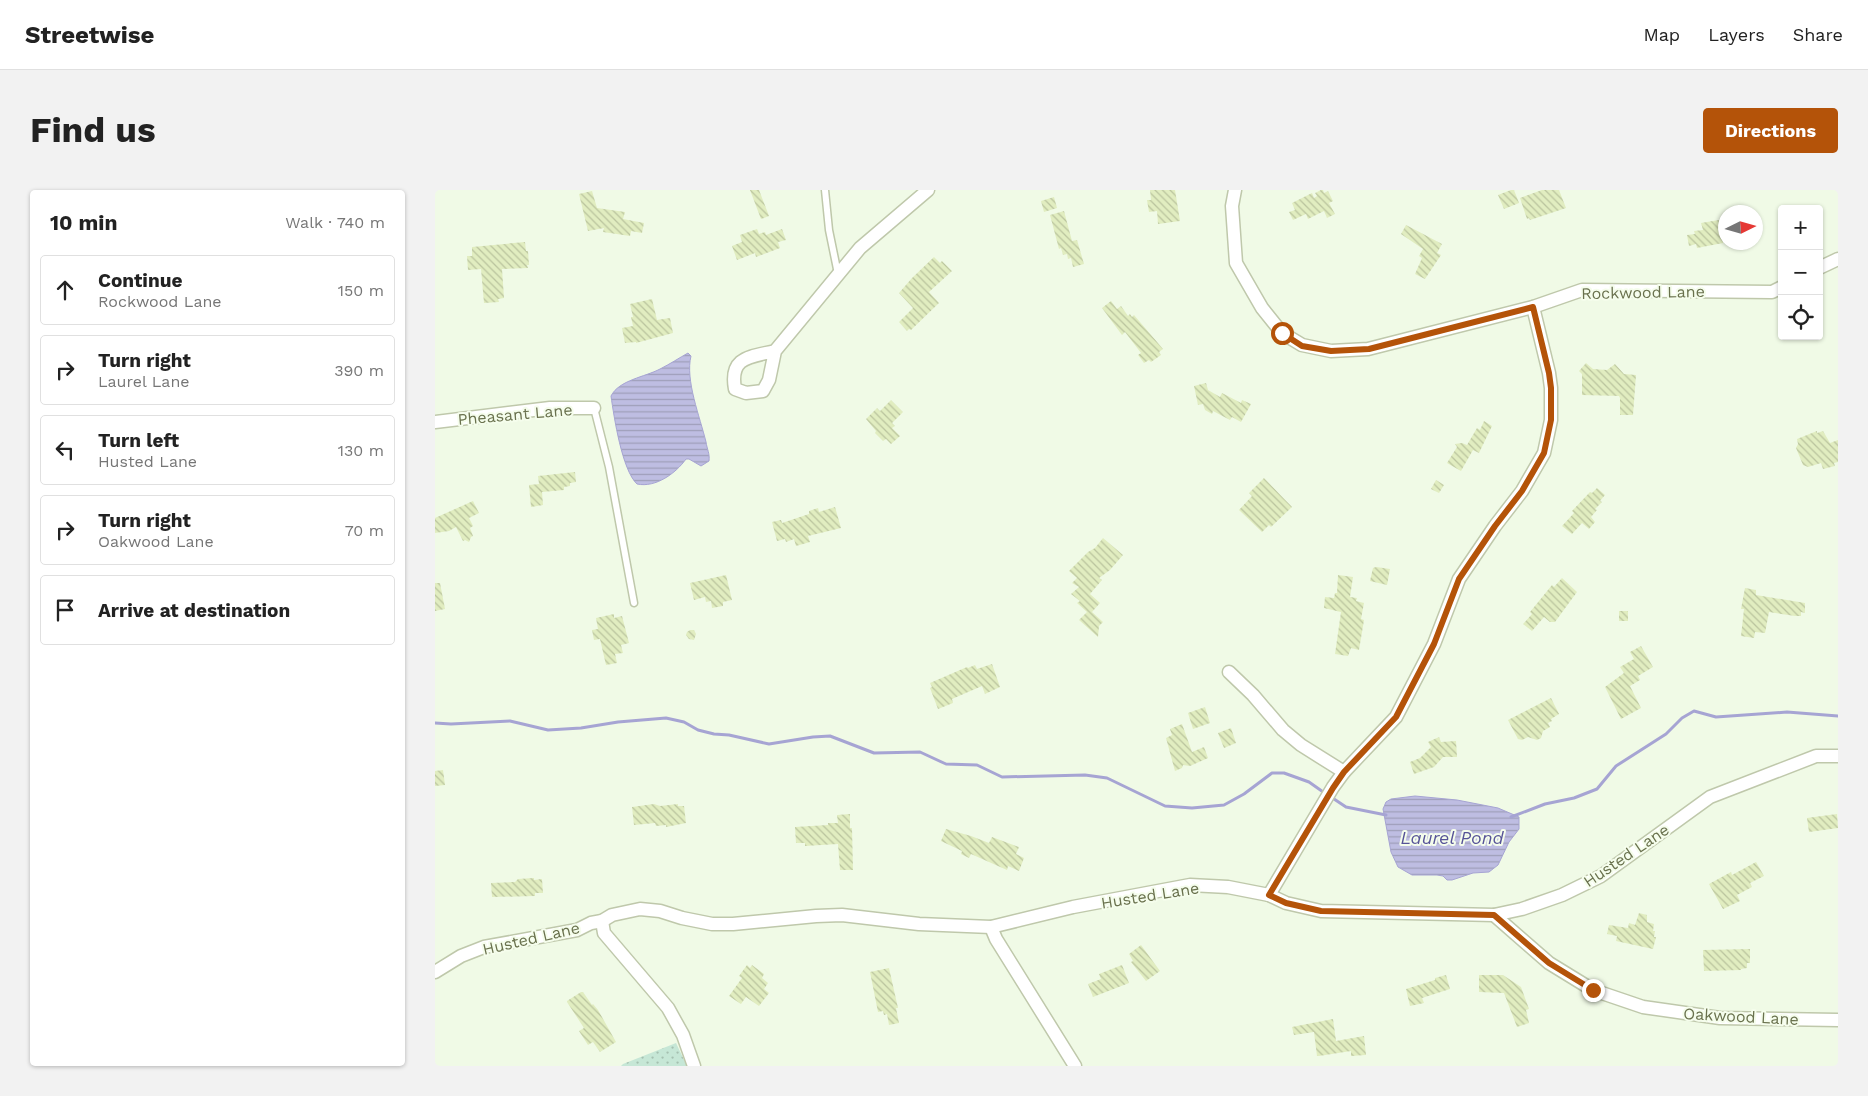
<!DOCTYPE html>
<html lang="en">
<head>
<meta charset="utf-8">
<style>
	body { margin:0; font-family:"Work Sans",sans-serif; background:#f2f2f2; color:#222 }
	.controls { position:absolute; right:15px; top:15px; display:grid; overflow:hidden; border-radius:5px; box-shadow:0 1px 4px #0004 }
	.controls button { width:45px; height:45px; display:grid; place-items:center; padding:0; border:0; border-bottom:1px solid #e0e0e0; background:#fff; color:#222; font:25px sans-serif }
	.compass { position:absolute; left:1283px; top:15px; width:45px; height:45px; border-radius:50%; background:#fff; box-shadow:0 1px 4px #0004; rotate:85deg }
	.stop { position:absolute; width:15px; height:15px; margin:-11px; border:4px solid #b45309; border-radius:50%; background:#fff }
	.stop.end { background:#b45309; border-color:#fff; box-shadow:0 1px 5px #0008 }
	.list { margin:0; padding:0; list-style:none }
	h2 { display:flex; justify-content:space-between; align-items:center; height:65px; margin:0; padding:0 20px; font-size:21px }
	h2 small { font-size:16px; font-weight:400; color:#767676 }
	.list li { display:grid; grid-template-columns:32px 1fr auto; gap:15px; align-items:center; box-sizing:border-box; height:70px; margin:0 10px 10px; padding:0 10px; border:1px solid #e0e0e0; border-radius:5px }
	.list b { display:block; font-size:19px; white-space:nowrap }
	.list p { margin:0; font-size:16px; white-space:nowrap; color:#767676 }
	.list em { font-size:16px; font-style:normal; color:#767676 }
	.icon { flex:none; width:28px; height:28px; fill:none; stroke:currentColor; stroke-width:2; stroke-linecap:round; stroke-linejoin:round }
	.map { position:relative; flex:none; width:1403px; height:876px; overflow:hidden; border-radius:5px }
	header { display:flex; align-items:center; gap:30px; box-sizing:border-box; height:70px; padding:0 25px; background:#fff; border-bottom:1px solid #e0e0e0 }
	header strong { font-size:24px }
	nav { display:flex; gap:28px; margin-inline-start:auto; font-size:18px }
	.intro { display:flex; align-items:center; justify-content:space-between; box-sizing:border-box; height:120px; padding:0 30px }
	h1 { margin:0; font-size:35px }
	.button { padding:12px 22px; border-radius:5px; background:#b45309; color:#fff; font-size:18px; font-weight:700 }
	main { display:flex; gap:30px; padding:0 30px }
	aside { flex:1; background:#fff; border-radius:5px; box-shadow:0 1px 4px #0004 }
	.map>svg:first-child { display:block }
	.park { fill:url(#park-dots) }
	.water { fill:url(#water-rules); stroke:#a6a4d3 }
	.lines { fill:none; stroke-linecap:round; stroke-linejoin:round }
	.stream { stroke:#a6a4d3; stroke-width:3 }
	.building { fill:url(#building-back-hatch) }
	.service-casing { stroke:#bfc8ab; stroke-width:9 }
	.minor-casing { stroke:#bfc8ab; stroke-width:15 }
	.service { stroke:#fff; stroke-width:6 }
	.minor { stroke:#fff; stroke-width:12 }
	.route { stroke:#b45309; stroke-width:6 }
	.labels { text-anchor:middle; stroke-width:4; stroke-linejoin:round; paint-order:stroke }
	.street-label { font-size:16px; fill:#69714d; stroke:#f5fdec }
	.water-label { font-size:18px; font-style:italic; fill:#565397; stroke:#f5fdec }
</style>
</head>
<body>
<header>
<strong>Streetwise</strong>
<nav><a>Map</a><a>Layers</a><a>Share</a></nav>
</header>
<div class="intro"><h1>Find us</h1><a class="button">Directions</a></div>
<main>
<aside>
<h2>10 min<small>Walk · 740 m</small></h2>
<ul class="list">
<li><svg class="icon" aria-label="ahead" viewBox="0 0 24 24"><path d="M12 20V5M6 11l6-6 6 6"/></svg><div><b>Continue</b><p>Rockwood Lane</p></div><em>150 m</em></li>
<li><svg class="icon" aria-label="right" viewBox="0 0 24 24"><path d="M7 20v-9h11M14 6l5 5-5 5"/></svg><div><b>Turn right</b><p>Laurel Lane</p></div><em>390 m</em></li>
<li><svg class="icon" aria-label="left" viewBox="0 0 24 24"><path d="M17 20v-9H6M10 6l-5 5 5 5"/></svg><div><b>Turn left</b><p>Husted Lane</p></div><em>130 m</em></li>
<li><svg class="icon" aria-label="right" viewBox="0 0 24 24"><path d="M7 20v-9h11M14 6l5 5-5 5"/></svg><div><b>Turn right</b><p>Oakwood Lane</p></div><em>70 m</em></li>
<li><svg class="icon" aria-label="arrive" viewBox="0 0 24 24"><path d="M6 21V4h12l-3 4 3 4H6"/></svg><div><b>Arrive at destination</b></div></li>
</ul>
</aside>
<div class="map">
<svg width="1403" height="876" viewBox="0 0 1403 876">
	<defs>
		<pattern id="park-dots" width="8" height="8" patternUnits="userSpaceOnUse" patternTransform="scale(1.25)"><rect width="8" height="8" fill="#c6e7d6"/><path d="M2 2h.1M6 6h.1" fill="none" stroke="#a5c0b0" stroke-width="1.8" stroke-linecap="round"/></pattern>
		<pattern id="water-rules" width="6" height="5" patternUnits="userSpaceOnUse" patternTransform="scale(1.25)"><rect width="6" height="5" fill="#bebde2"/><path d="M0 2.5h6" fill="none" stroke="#9e9eb9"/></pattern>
		<pattern id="building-back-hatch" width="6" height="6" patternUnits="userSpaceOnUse" patternTransform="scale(1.25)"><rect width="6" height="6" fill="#e1edc0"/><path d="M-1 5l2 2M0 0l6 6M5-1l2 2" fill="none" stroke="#bac49e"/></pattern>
	</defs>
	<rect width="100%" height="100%" fill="#f0fae6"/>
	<polygon class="park" points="241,853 252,876 186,876 188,874"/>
	<g class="water">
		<path d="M 253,163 L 256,166 C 250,190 265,227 271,252 C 272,259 275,264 274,271 L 266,276 L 254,269 L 251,269 C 241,283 221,298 202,294 C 187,280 179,227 176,206 C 184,190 210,187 225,179 C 235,174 244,168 253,163 Z"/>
		<polygon points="980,606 1022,610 1063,618 1084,627 1084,639 1074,652 1063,675 1054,682 1038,683 1017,690 1012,690 1008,686 1002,685 977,685 963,677 956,662 948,619 951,612 956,609"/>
	</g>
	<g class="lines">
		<g class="stream">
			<polyline points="0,533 16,534 75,531 113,540 146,538 183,532 231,528 249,532 263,540 279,544 294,545 334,554 378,547 395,546 439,563 485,562 511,574 542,575 567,587 650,585 672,588 730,616 757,618 789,615 809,604 837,583 849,583 874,592 891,604"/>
			<polyline points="896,607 911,617 951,625"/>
			<polyline points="1076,627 1110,614 1139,608 1162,599 1181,576 1231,544 1247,528 1259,521 1281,527 1352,522 1403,526"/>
		</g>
	</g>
	<g class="building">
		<polygon points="315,0 324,0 334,26 326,29"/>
		<polygon points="715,0 740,0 745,31 723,34 722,21 714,22 712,10 716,10"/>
		<polygon points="886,0 888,0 889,3 893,1 898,11 894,13 900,24 892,28 889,21 873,29 871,24 858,30 854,22 860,20 857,13 877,3 879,8 882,6 880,3"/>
		<polygon points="1076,0 1079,0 1084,13 1069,19 1063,5"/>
		<polygon points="1107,0 1124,0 1131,18 1095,30 1094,28 1092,29 1085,8"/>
		<polygon points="157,1 162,18 190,22 188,29 209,33 207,43 196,41 195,46 168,42 169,38 153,41 144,4"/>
		<polygon points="619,7 622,18 609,22 606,11"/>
		<polygon points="629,21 637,51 642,50 649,74 638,77 636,68 633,69 632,64 628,65 626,58 624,59 615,25"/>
		<polygon points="1290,29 1290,50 1288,50 1288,53 1262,58 1261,54 1254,56 1252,45 1260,44 1259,41 1268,40 1266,33"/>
		<polygon points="971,35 1007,54 1002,63 1006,65 990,89 980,84 987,68 984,66 988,59 966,44"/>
		<polygon points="322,39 324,44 330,42 331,45 347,39 351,50 343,52 345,58 321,67 320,63 302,70 297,56 307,52 305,45"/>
		<polygon points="90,52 91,61 93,61 94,75 92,75 93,78 67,79 69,108 63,109 64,112 49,113 46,79 33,80 32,66 37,66 37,57"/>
		<polygon points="499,67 505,73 507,71 517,81 494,102 504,113 476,140 474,139 472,141 464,132 478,118 464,103 477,88"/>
		<polygon points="217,109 222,130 235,128 238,143 201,153 201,152 190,153 187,138 198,136 196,127 198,127 195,114"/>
		<polygon points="676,111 682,119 686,116 693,126 695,124 697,127 699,125 728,159 724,162 726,165 716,172 714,170 709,173 703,165 706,163 690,142 687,145 667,118"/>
		<polygon points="1151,173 1158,179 1172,180 1180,174 1189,184 1201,185 1198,225 1185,225 1185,208 1184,206 1147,205 1147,184 1144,181"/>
		<polygon points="771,193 773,200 785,207 787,203 806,213 807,210 816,214 806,232 797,227 795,230 778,221 777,224 770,220 768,214 763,215 759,196"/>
		<polygon points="456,210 468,222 457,233 460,236 457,238 465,246 456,254 451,249 448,251 440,243 441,241 431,229 442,218 445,221"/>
		<polygon points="1049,231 1057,236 1044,263 1038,260 1026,281 1012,273 1022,257 1020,254 1027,253 1032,255 1042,238 1045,240"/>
		<polygon points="1382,241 1382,243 1388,241 1395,253 1403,250 1403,272 1399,273 1400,276 1388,279 1386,273 1373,277 1368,275 1361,258 1363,254 1362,249"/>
		<polygon points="140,282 141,292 135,293 135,296 129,297 129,300 107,302 108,315 96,317 94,295 104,294 103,286"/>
		<polygon points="829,288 857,317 836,337 834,335 827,342 804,320 817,306 814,303"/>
		<polygon points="1001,290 1009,295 1004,303 996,299"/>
		<polygon points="1162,298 1170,305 1165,311 1167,312 1160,319 1162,320 1156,327 1160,332 1154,339 1147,333 1137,344 1127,336 1139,323 1137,321 1155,302 1157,303"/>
		<polygon points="38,311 44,323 34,328 38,336 35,338 38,346 36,347 34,352 30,350 28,351 21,337 14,341 0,343 0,328"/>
		<polygon points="400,317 406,338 373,346 375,352 361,356 359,349 351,352 350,349 342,351 337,332 346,330 347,333 374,324 374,321 383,318 384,322"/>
		<polygon points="668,348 688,365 675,380 664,388 667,390 655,404 665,413 657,422 668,432 664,436 663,447 644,430 652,422 642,413 645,411 636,404 644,397 637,393 642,388 634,381 653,362 660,358"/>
		<polygon points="941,377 955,379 952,395 935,391 938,378"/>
		<polygon points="291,385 297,410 288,412 288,416 277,418 276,411 271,412 270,407 259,410 255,393"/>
		<polygon points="903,385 918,387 915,407 922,408 921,411 929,413 926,429 929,430 924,460 916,458 913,466 900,464 906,422 889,418 890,407 899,408 900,403 902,403"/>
		<polygon points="1127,388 1142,402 1120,432 1115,432 1109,427 1097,441 1088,434 1097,424 1095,422 1117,395 1119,397"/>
		<polygon points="0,393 5,393 10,419 0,421"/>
		<polygon points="1310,398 1321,400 1321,405 1370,413 1370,423 1366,422 1366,426 1360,426 1334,422 1330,443 1320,442 1319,448 1306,446 1309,419 1306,419"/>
		<rect x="1184" y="421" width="9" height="10"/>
		<polygon points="179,424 179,428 187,426 194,453 186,455 188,463 180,464 182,473 171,475 165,449 159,450 157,440 163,439 161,428"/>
		<polygon points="255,440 259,440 261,444 259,450 254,449 251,445 252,442"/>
		<polygon points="1206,456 1218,477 1203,486 1205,490 1195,496 1206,518 1186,529 1170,497 1189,483 1185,477 1199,469 1195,462"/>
		<polygon points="557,474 565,497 550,504 547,496 517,509 518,513 503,519 495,498 497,497 495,493 532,477 533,478 540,475 542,479"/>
		<polygon points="1116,508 1124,524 1116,529 1117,531 1113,533 1115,537 1108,541 1106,548 1102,550 1093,547 1087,550 1083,549 1073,530"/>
		<polygon points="770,517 775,533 758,539 753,523"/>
		<polygon points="747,534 757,562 769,557 773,568 755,576 748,575 747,578 740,581 731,548 737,545 735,539"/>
		<polygon points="796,538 801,553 789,558 783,543"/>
		<polygon points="1004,547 1006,552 1021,551 1022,567 1008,567 999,577 979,584 975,572 985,568 996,557 993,552"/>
		<polygon points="8,580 10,595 0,596 0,581"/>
		<polygon points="219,614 225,616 243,614 243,616 249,616 251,633 231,637 231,635 221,636 220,633 199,635 197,617"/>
		<polygon points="415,624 415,638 417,638 418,680 405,680 403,654 370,656 370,653 361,653 360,637 393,635 393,633 403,633 402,625"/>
		<polygon points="1402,624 1403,638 1374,642 1372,628"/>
		<polygon points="511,639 536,646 554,653 557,647 584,657 581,664 589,668 584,681 573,676 572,680 536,664 534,668 526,664 527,661 506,651"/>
		<polygon points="1321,672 1329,686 1315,693 1317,697 1302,705 1305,711 1288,719 1274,694 1296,682 1297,685"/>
		<polygon points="99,688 99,690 107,689 108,703 100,703 100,706 57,707 56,693 80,692 83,689"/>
		<polygon points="1204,723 1212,725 1212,732 1219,734 1218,741 1220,741 1219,747 1221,747 1218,759 1181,751 1182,746 1172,744 1174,735 1193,738 1194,733 1200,735"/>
		<polygon points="706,755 725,781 711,791 696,772 698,771 694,764"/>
		<polygon points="1315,759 1315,773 1312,773 1312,778 1306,779 1306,780 1269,781 1268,760"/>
		<polygon points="312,775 315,778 317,775 329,784 327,788 333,793 329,799 334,803 324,816 311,807 306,814 294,806 307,788 304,786"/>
		<polygon points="687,775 694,793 658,807 653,794 666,789 664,784"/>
		<polygon points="454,778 463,818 461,818 464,833 454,835 452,824 449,825 448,821 443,822 435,782"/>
		<polygon points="1011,785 1015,799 987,808 989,813 975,816 971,799 1000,790 1000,788"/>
		<polygon points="1044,785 1068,785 1086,797 1094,819 1091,820 1094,833 1082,837 1069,803 1044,802"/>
		<polygon points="146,802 148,802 157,815 158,814 163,820 181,852 165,862 158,852 153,855 144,841 149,838 132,812 132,811"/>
		<polygon points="898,829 901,851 929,846 931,865 916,866 916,861 884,866 882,866 879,842 859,845 857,837"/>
	</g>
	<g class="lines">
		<g class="service-casing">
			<g id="service">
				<polyline points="390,0 394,40 403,84"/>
				<polyline points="159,218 174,277 199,413"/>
			</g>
		</g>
		<g class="minor-casing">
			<g id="minor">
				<polyline points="800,0 797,16 801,73 827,118 847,143 867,155 896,161 933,159 1098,117 1147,100 1337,102 1347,97"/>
				<polyline points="1384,78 1403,69"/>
				<path d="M 340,161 C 316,167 294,166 300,199 L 311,203 L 328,201 L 334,190 L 340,161 L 425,58 L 493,0"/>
				<polyline points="0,232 115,218 159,218"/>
				<polyline points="794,482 818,505 848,540 866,555 909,582"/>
				<polyline points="834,705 898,597 909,582 961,527 999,454 1024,389 1060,336 1087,301 1109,263 1116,230 1116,198 1114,183 1098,117"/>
				<polyline points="1059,725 1114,773 1158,800 1208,817 1285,828 1403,830"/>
				<polyline points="167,731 169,743 233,818 248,845 259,876"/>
				<polyline points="556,737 561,749 640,876"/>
				<polyline points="0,782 26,766 49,757 142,740 156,733 167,731 177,725 205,719 225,721 247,728 277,734 298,734 381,726 407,725 484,734 556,737 638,717 755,695 793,697 834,705 851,713 886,721 1059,725 1087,719 1127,705 1166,686 1275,607 1381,566 1403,566"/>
			</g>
		</g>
		<use href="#service" class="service"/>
		<use href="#minor" class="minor"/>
	</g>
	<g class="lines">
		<polyline class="route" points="847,143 867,156 896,161 934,159 1098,117 1114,183 1116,198 1116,230 1109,263 1087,301 1060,336 1024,389 999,454 961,527 909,582 898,598 834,705 851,713 886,721 1059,725 1114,773 1158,800"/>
	</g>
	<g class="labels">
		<g class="street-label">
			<text transform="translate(1208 102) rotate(-1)" y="6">Rockwood Lane</text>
			<text transform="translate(80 224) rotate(-5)" y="6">Pheasant Lane</text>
			<text transform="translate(1191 665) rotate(-34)" y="6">Husted Lane</text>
			<text transform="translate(715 705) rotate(-9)" y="6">Husted Lane</text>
			<text transform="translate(96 748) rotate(-13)" y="6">Husted Lane</text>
			<text transform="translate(1306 826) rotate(3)" y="6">Oakwood Lane</text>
		</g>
		<g class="water-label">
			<text x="1017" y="654">Laurel Pond</text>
		</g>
	</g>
</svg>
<div class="controls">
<button>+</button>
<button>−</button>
<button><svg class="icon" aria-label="locate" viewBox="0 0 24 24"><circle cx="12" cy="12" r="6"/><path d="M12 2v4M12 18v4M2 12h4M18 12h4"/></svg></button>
</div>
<svg class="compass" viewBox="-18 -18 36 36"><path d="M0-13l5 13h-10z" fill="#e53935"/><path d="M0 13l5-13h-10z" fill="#767676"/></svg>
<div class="stop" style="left:847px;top:143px"></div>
<div class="stop end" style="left:1158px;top:800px"></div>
</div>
</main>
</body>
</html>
